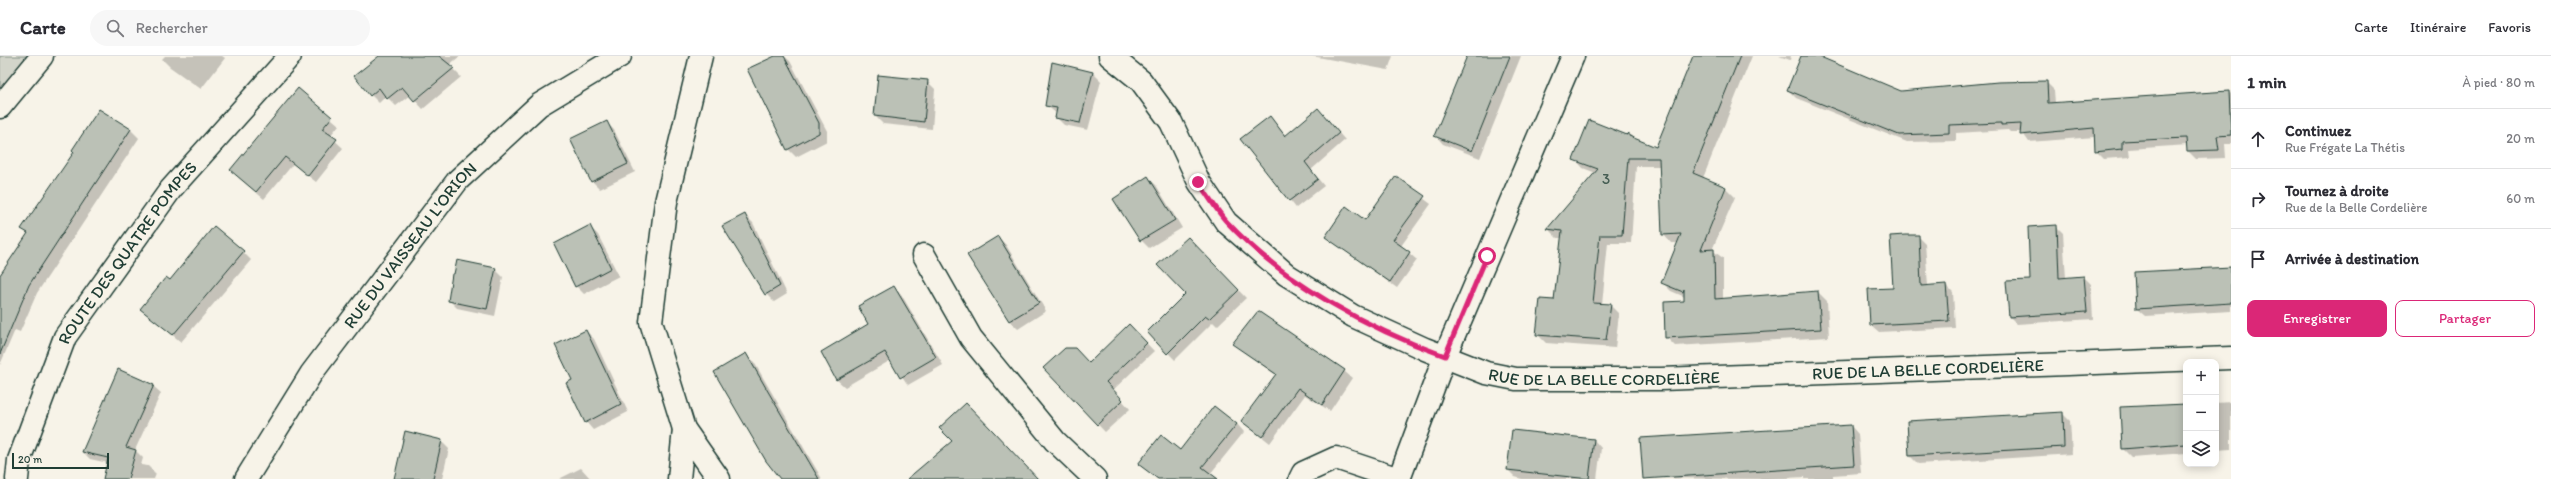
<!DOCTYPE html>
<html lang="fr">
<head>
<meta charset="utf-8">
<style>
	body { margin:0; font-family:Itim,sans-serif; background:#f7f7f7; color:#2b2b33 }
	.controls { position:absolute; right:12px; bottom:12px; display:grid; overflow:hidden; border-radius:8px; box-shadow:0 2px 10px #0003 }
	.controls button { width:36px; height:36px; display:grid; place-items:center; padding:0; border:0; border-bottom:1px solid #e1e1e2; background:#fff; color:#2b2b33; font:20px sans-serif }
	.scale { position:absolute; left:12px; bottom:10px; width:97px; box-sizing:border-box; padding-left:4px; border:2px solid #1f3d34; border-top:0; font-size:11px; line-height:14px; white-space:nowrap; color:#1f3d34; -webkit-text-stroke:3px #f7f3e8; paint-order:stroke }
	.stop { position:absolute; width:12px; height:12px; margin:-9px; border:3px solid #db2777; border-radius:50%; background:#fff }
	.stop.end { background:#db2777; border-color:#fff; box-shadow:0 1px 4px #0008 }
	.list { margin:0; padding:0; list-style:none }
	h2 { display:flex; justify-content:space-between; align-items:center; height:52px; margin:0; padding:0 16px; font-size:17px }
	h2 small { font-size:13px; font-weight:400; color:#7c7c81 }
	.list li { display:grid; grid-template-columns:26px 1fr auto; gap:12px; align-items:center; box-sizing:border-box; height:60px; padding:0 16px; border-top:1px solid #e1e1e2 }
	.list b { display:block; font-size:15px; white-space:nowrap }
	.list p { margin:0; font-size:13px; white-space:nowrap; color:#7c7c81 }
	.list em { font-size:13px; font-style:normal; color:#7c7c81 }
	.actions { display:flex; gap:8px; padding:12px 16px }
	.actions a { flex:1; padding:9px 0; border:1px solid #db2777; border-radius:8px; text-align:center; font-size:14px; color:#db2777 }
	.actions .main { background:#db2777; color:#fff }
	.icon { flex:none; width:22px; height:22px; fill:none; stroke:currentColor; stroke-width:2; stroke-linecap:round; stroke-linejoin:round }
	.map { position:relative; flex:none; width:2231px; height:423px; overflow:hidden }
	header { display:flex; align-items:center; gap:24px; box-sizing:border-box; height:56px; padding:0 20px; background:#fff; border-bottom:1px solid #e1e1e2 }
	header strong { font-size:19px }
	nav { display:flex; gap:22px; margin-inline-start:auto; font-size:14px }
	.search { width:280px; height:36px; background:#f7f7f7; display:flex; align-items:center; gap:10px; box-sizing:border-box; padding:0 14px; border-radius:22px; color:#7c7c81; font-size:15px }
	main { display:flex }
	aside { flex:1; background:#fff }
	.map>svg:first-child { display:block }
	.green { fill:#d3d5ca; stroke:#79897f }
	.shadow { fill:#0003 }
	.building { fill:#bbc1b6; stroke:#1f3d34 }
	.lines { fill:none; stroke-linecap:round; stroke-linejoin:round }
	.minor-casing { stroke:#1f3d34; stroke-width:25 }
	.tertiary-casing { stroke:#1f3d34; stroke-width:25 }
	.minor { stroke:#f7f3e8; stroke-width:22 }
	.tertiary { stroke:#f7f3e8; stroke-width:22 }
	.route { stroke:#db2777; stroke-width:5 }
	.labels { text-anchor:middle; stroke-width:3; stroke-linejoin:round; paint-order:stroke }
	.number-label { font-size:15px; fill:#465e54 }
	.street-label { font-size:17px; fill:#1f3d34; stroke:#f7f3e8 }
</style>
</head>
<body>
<header>
<strong>Carte</strong>
<div class="search"><svg class="icon" aria-label="search" viewBox="0 0 24 24"><circle cx="10" cy="10" r="6"/><path d="M15 15l6 6"/></svg>Rechercher</div>
<nav><a>Carte</a><a>Itinéraire</a><a>Favoris</a></nav>
</header>
<main>
<div class="map">
<svg width="2231" height="423" viewBox="0 0 2231 423">
	<rect width="100%" height="100%" fill="#f7f3e8"/>
	<filter id="ink" filterUnits="userSpaceOnUse"><feTurbulence type="fractalNoise" baseFrequency=".025" numOctaves="2"/><feDisplacementMap in="SourceGraphic" scale="8" xChannelSelector="R" yChannelSelector="G"/><feConvolveMatrix kernelMatrix="1 2 1 2 8 2 1 2 1" color-interpolation-filters="sRGB"/></filter>
	<g filter="url(#ink)">
		<polygon class="green" points="0,0 53,0 0,62"/>
		<g class="shadow">
			<polygon points="165,0 222,0 225,2 201,33 170,11 162,3"/>
			<polygon points="381,0 460,0 449,9 461,21 423,53 410,39 396,50 386,40 379,47 371,39"/>
			<polygon points="777,0 784,0 790,5 827,75 827,85 796,101 788,93"/>
			<polygon points="1312,0 1393,0 1388,14"/>
			<polygon points="1468,0 1521,0 1480,102 1443,88 1436,80"/>
			<polygon points="1694,0 1752,0 1703,122 1726,132 1735,141 1712,194 1723,202 1723,243 1818,236 1827,245 1829,281 1675,290 1666,281 1685,246 1685,241 1671,235 1663,227 1679,187 1671,187 1663,178 1660,110 1636,110 1631,187 1608,187 1602,249 1610,249 1619,258 1615,292 1546,287 1537,278 1555,245 1562,182 1557,182 1548,173 1596,117 1583,112 1575,103 1629,78 1635,83 1656,92"/>
			<polygon points="1779,0 1791,0 1790,4"/>
			<polygon points="1802,0 1815,0 1901,36 2046,26 2054,34 2055,47 2229,36 2231,38 2231,88 2225,88 2226,102 2196,103 2188,95 2188,89 2129,93 2130,101 2104,103 2096,95 2095,81 2029,86 2022,76 2010,76 2008,74 1956,77 1956,85 1907,86 1796,42 1788,34"/>
			<polygon points="1053,7 1093,17 1101,25 1088,74 1064,69 1056,61 1057,58 1046,49"/>
			<polygon points="927,25 935,33 932,73 883,68 875,60"/>
			<polygon points="298,34 339,69 330,80 343,92 316,126 293,108 264,143 239,122"/>
			<polygon points="100,54 131,74 139,82 37,237 20,276 15,274 0,309 0,217 2,218 28,179 23,173 75,96"/>
			<polygon points="1324,60 1345,84 1311,114 1324,130 1296,152 1242,83 1270,61 1286,80"/>
			<polygon points="606,66 614,74 635,116 600,133 592,125"/>
			<polygon points="1148,122 1156,129 1182,172 1149,192 1141,184"/>
			<polygon points="1396,122 1431,148 1401,190 1417,204 1397,232 1326,181 1366,165"/>
			<polygon points="745,159 753,167 787,238 774,246 766,238"/>
			<polygon points="2056,170 2063,177 2066,222 2084,221 2091,228 2093,263 2017,268 2010,261 2007,226 2031,225"/>
			<polygon points="590,171 598,179 619,220 584,238 576,230"/>
			<polygon points="1918,180 1925,187 1928,230 1946,229 1953,236 1955,272 1879,276 1871,269 1894,232"/>
			<polygon points="998,181 1006,189 1046,255 1018,273 1010,265 968,199"/>
			<polygon points="1188,182 1246,242 1217,270 1213,266 1175,304 1148,276 1186,238"/>
			<polygon points="243,196 251,204 181,286 141,253 171,225"/>
			<polygon points="2231,212 2231,255 2145,260 2137,253"/>
			<polygon points="495,213 503,221 495,260 457,252 449,244"/>
			<polygon points="894,231 901,238 943,309 908,329 891,304 845,331 837,324 822,296 870,268"/>
			<polygon points="1129,269 1154,295 1113,334 1130,353 1105,376 1044,312 1089,308"/>
			<polygon points="586,275 594,283 628,356 593,374 586,366 573,325"/>
			<polygon points="1233,288 1344,315 1352,322 1330,355 1305,339 1270,387 1242,365 1276,319"/>
			<polygon points="746,298 754,306 822,423 781,423"/>
			<polygon points="153,330 161,337 135,394 143,402 141,409 148,410 156,418 154,423 104,423 108,407 90,403 83,396"/>
			<polygon points="2231,346 2231,393 2216,394 2216,347"/>
			<polygon points="2186,349 2186,397 2131,401 2123,393 2122,352"/>
			<polygon points="2062,357 2070,365 2072,398 1918,408 1910,400 1908,366"/>
			<polygon points="1237,368 1244,376 1210,418 1216,423 1157,423 1140,408 1180,395"/>
			<polygon points="1851,370 1858,378 1861,417 1833,419 1833,423 1804,423 1804,421 1767,423 1644,422"/>
			<polygon points="1594,384 1601,392 1597,423 1522,423 1515,421 1508,414"/>
			<polygon points="441,385 449,393 442,423 395,423"/>
			<polygon points="581,412 591,423 559,423"/>
		</g>
		<g class="building">
			<polygon points="379,0 439,0 454,12 414,45 402,31 387,43 379,32 370,40 354,20"/>
			<polygon points="775,0 784,0 819,67 819,77 787,94 747,13"/>
			<polygon points="1467,0 1510,0 1472,95 1434,80"/>
			<polygon points="1693,0 1740,0 1693,117 1726,131 1701,194 1714,193 1715,243 1818,235 1821,273 1665,282 1664,246 1684,245 1684,233 1683,236 1661,227 1681,178 1662,179 1659,102 1628,102 1622,179 1600,179 1593,247 1611,248 1606,284 1536,279 1540,243 1554,244 1562,175 1547,173 1598,113 1573,104 1589,64 1627,79 1629,77 1629,80 1656,91"/>
			<polygon points="1801,0 1818,0 1901,35 1998,26 2047,25 2048,47 2229,35 2231,79 2217,80 2219,94 2187,95 2186,82 2122,85 2122,93 2095,96 2094,72 2020,79 2021,68 2001,69 2001,67 1949,69 1949,77 1899,79 1787,34"/>
			<polygon points="1052,6 1093,16 1080,67 1055,62 1057,52 1045,50"/>
			<polygon points="878,19 928,24 924,66 874,60"/>
			<polygon points="298,32 332,61 322,73 337,83 308,120 285,101 256,136 230,114"/>
			<polygon points="1318,52 1339,77 1305,106 1318,123 1289,145 1240,83 1270,60 1285,80"/>
			<polygon points="99,53 131,73 29,229 0,298 0,219 28,177 21,173 74,96 72,94"/>
			<polygon points="607,65 628,108 591,126 570,83"/>
			<polygon points="1148,120 1175,164 1140,185 1113,143"/>
			<polygon points="1396,120 1425,140 1393,184 1410,196 1390,226 1325,181 1346,150 1365,164"/>
			<polygon points="745,158 780,230 765,239 722,170"/>
			<polygon points="590,169 611,212 575,231 554,188"/>
			<polygon points="2057,169 2059,222 2084,220 2087,256 2009,261 2006,225 2030,224 2028,171"/>
			<polygon points="214,170 244,195 173,279 140,253 166,221 170,224"/>
			<polygon points="1905,179 1919,179 1921,230 1946,228 1949,265 1870,269 1868,233 1893,232 1890,180"/>
			<polygon points="998,180 1039,247 1009,265 967,199"/>
			<polygon points="1188,181 1239,234 1209,263 1205,260 1167,298 1147,276 1185,238 1157,209"/>
			<polygon points="457,204 496,212 487,253 448,245 452,218 454,218"/>
			<polygon points="2231,211 2231,247 2136,253 2134,216"/>
			<polygon points="894,230 936,301 900,322 885,296 836,324 821,296 868,268 858,250"/>
			<polygon points="1258,255 1345,314 1322,349 1298,332 1262,381 1241,365 1276,318 1232,288"/>
			<polygon points="1129,268 1147,287 1106,326 1123,344 1097,369 1043,312 1065,292 1075,292 1089,307"/>
			<polygon points="586,274 621,348 585,367 566,327 572,324 555,289"/>
			<polygon points="746,297 766,332 819,423 780,423 766,405 714,316"/>
			<polygon points="118,313 154,329 126,391 136,394 128,423 103,423 108,402 82,396"/>
			<polygon points="966,347 993,375 1038,423 907,423 952,385 939,372"/>
			<polygon points="2186,348 2186,388 2122,393 2120,351"/>
			<polygon points="1214,350 1237,368 1202,411 1218,423 1158,423 1138,408 1161,379 1180,394"/>
			<polygon points="2063,356 2064,391 1909,400 1907,365"/>
			<polygon points="1851,369 1854,409 1643,423 1640,382"/>
			<polygon points="1512,374 1594,383 1589,423 1507,414"/>
			<polygon points="405,375 442,384 433,423 394,423"/>
		</g>
		<g class="lines">
			<g class="minor-casing">
				<g id="minor">
					<polyline points="701,0 666,146 651,266 684,373 719,423"/>
					<path id="s1" d="M 1110,0 L 1141,25 L 1171,66 L 1199,126 L 1226,166 L 1287,219 L 1353,260 L 1425,293 L 1486,317 L 1516,323 L 1661,323 L 2231,302"/>
					<polyline points="0,51 42,0"/>
					<polyline points="924,199 971,282 1055,385 1095,423"/>
					<path id="s2" d="M 246,423 L 311,318 L 458,124 L 539,49 L 620,0"/>
					<polyline points="679,423 684,373"/>
					<polyline points="1300,423 1303,417 1336,402 1399,423"/>
					<polyline points="1399,423 1445,300 1573,0"/>
				</g>
			</g>
			<g class="tertiary-casing">
				<g id="tertiary">
					<path id="s3" d="M 17,423 L 19,404 L 65,281 L 171,133 L 290,0"/>
				</g>
			</g>
			<use href="#minor" class="minor"/>
			<use href="#tertiary" class="tertiary"/>
		</g>
	</g>
	<g class="lines" filter="url(#ink)">
		<path class="route" d="M 1198,126 C 1208,139 1216,154 1227,166 C 1283,226 1368,273 1445,300 L 1487,200"/>
	</g>
	<g class="labels">
		<g class="number-label">
			<text x="1606" y="128">3</text>
		</g>
		<g class="street-label">
			<text dy="6" stroke="none"><textPath href="#s2" startOffset="286">RUE DU VAISSEAU L'ORION</textPath></text>
			<text dy="6" stroke="none"><textPath href="#s3" startOffset="255">ROUTE DES QUATRE POMPES</textPath></text>
			<text dy="6" stroke="none"><textPath href="#s1" startOffset="951">RUE DE LA BELLE CORDELIÈRE</textPath></text>
			<text dy="6" stroke="none"><textPath href="#s1" startOffset="627">RUE DE LA BELLE CORDELIÈRE</textPath></text>
		</g>
	</g>
</svg>
<div class="controls">
<button>+</button>
<button>−</button>
<button><svg class="icon" aria-label="layers" viewBox="0 0 24 24"><path d="M12 4l9 5-9 5-9-5zM3 14l9 5 9-5"/></svg></button>
</div>
<div class="scale">20 m</div>
<div class="stop" style="left:1487px;top:200px"></div>
<div class="stop end" style="left:1198px;top:126px"></div>
</div>
<aside>
<h2>1 min<small>À pied · 80 m</small></h2>
<ul class="list">
<li><svg class="icon" aria-label="ahead" viewBox="0 0 24 24"><path d="M12 20V5M6 11l6-6 6 6"/></svg><div><b>Continuez</b><p>Rue Frégate La Thétis</p></div><em>20 m</em></li>
<li><svg class="icon" aria-label="right" viewBox="0 0 24 24"><path d="M7 20v-9h11M14 6l5 5-5 5"/></svg><div><b>Tournez à droite</b><p>Rue de la Belle Cordelière</p></div><em>60 m</em></li>
<li><svg class="icon" aria-label="arrive" viewBox="0 0 24 24"><path d="M6 21V4h12l-3 4 3 4H6"/></svg><div><b>Arrivée à destination</b></div></li>
</ul>
<div class="actions"><a class="main">Enregistrer</a><a>Partager</a></div>
</aside>
</main>
</body>
</html>
